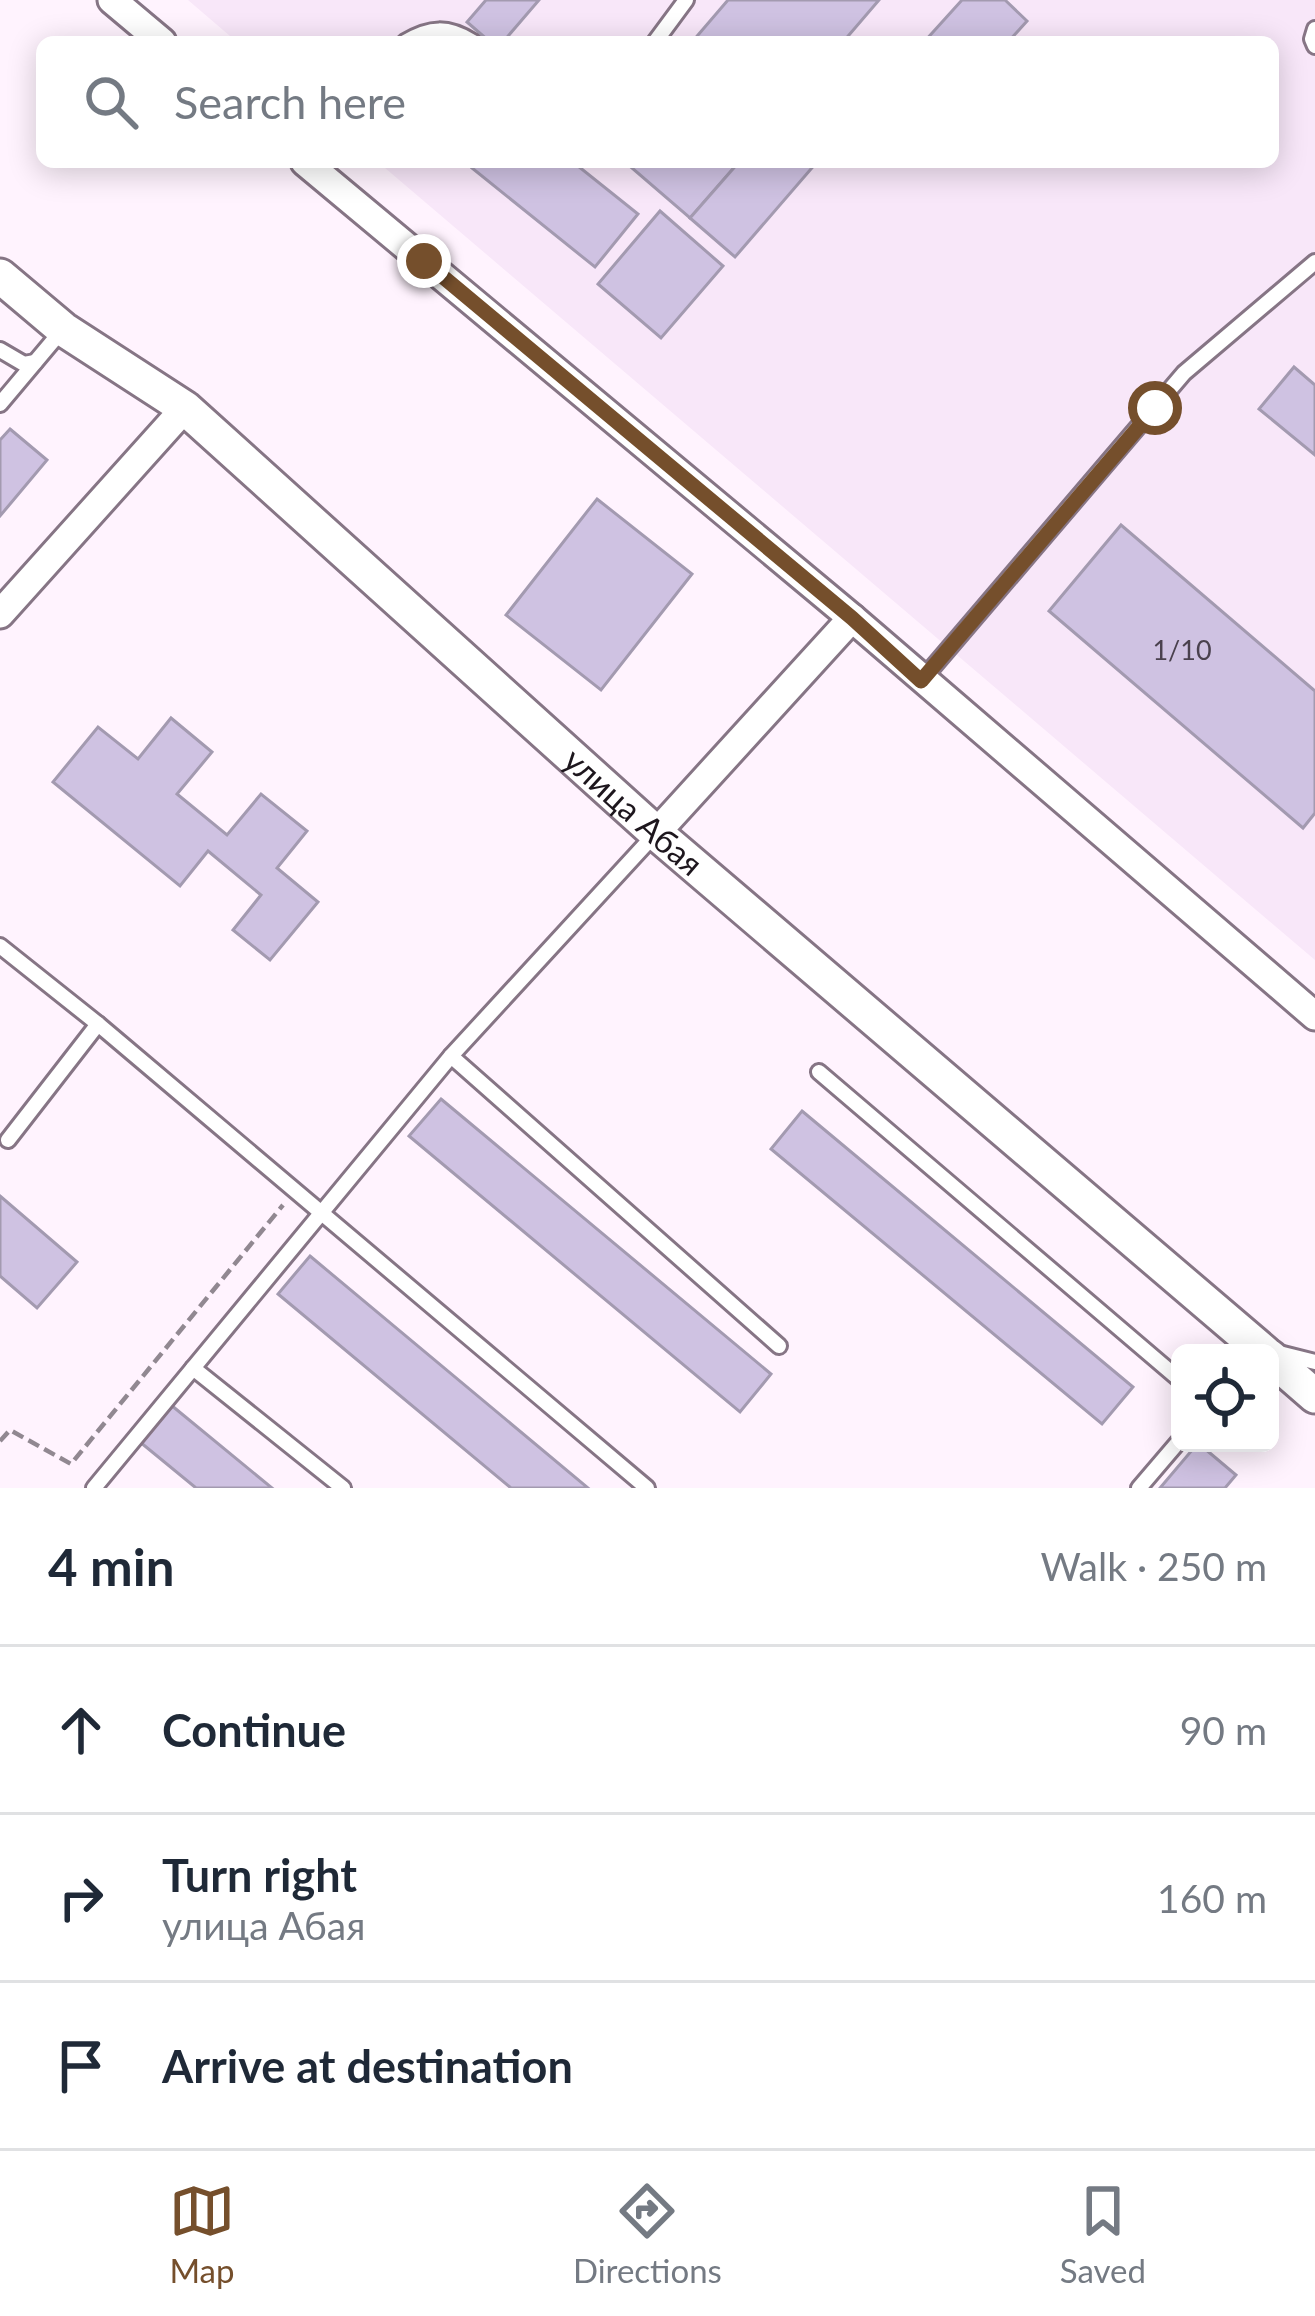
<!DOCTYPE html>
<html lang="en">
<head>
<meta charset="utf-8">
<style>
	body { margin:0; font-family:Lato,sans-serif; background:#f6f6f7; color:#1f2937 }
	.controls { position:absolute; right:36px; bottom:36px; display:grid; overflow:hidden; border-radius:18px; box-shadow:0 6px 30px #0003 }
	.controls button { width:108px; height:108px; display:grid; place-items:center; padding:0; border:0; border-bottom:3px solid #e0e1e3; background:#fff; color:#1f2937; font:60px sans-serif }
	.stop { position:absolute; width:36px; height:36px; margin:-27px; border:9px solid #754f2c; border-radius:50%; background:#fff }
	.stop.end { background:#754f2c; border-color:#fff; box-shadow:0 3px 12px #0008 }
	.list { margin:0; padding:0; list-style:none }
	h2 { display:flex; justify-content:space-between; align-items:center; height:156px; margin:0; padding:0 48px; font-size:51px }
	h2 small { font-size:39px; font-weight:400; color:#747a83 }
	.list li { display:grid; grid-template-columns:78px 1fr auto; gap:36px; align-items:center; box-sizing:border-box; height:168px; padding:0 48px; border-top:3px solid #e0e1e3 }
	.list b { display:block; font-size:45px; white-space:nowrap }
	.list p { margin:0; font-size:39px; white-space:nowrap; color:#747a83 }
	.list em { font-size:39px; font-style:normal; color:#747a83 }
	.icon { flex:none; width:66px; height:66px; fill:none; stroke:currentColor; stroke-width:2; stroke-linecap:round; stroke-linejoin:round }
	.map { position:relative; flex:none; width:1315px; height:1488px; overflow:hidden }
	.search { position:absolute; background:#fff; box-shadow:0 6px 30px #0003; left:36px; right:36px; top:36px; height:132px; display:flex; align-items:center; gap:30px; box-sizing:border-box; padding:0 42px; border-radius:18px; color:#747a83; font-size:45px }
	.sheet { height:660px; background:#fff }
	nav { display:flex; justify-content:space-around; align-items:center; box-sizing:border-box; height:168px; border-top:3px solid #e0e1e3; background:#fff; font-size:33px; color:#747a83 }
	nav a { display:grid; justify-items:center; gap:6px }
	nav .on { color:#754f2c }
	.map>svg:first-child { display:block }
	.industrial { fill:#f8e7f9 }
	.building { fill:#cfc2e2; stroke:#a39ab0; stroke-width:3 }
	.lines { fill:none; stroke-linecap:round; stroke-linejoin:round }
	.service-casing { stroke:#867585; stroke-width:20 }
	.minor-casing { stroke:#867585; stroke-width:33 }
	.tertiary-casing { stroke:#867585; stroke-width:39 }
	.path { stroke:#918891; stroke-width:4.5; stroke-dasharray:12 6; stroke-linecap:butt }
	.service { stroke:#fff; stroke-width:14 }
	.minor { stroke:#fff; stroke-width:27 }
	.tertiary { stroke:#fff; stroke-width:33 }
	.route { stroke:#754f2c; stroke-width:15 }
	.labels { text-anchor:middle; stroke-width:9; stroke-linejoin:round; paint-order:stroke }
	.number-label { font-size:27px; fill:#4a414e }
	.street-label { font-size:33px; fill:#1d161d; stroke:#fff3fe }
</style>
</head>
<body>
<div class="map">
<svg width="1315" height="1488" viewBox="0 0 1315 1488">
	<rect width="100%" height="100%" fill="#fff3fe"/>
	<polygon class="industrial" points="188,0 1315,0 1315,960 378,162 1273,162 1273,42 237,42"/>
	<g class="building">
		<polygon points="486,0 539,0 503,42 490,42 467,22"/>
		<polygon points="728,0 879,0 843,42 692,42"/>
		<polygon points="962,0 1005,0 1027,21 1008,42 924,42"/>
		<polygon points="477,162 573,162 638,214 595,267 472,168"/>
		<polygon points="625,162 739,162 690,218"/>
		<polygon points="739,162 817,162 735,257 690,218"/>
		<polygon points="660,211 723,266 661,338 598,284"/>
		<polygon points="1294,367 1315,385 1315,455 1259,409"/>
		<polygon points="10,429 47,460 0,516 0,440"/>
		<polygon points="597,499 692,574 601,690 506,615"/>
		<polygon points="1121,525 1315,691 1315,813 1303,828 1049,611"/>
		<polygon points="171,718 212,752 177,794 227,835 261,794 307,831 277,868 318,902 270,960 233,930 261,895 208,851 180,886 53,782 98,727 138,759"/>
		<polygon points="441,1099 771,1374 740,1412 409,1136"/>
		<polygon points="802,1111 1133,1387 1102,1424 771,1149"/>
		<polygon points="0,1196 77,1262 37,1308 0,1276"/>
		<polygon points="310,1256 588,1488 511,1488 278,1294"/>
		<polygon points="171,1405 272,1488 196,1488 140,1442"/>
		<polygon points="1198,1443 1236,1475 1225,1488 1160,1488"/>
	</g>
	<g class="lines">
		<g class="service-casing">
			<g id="service">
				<polyline points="1315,29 1312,39 1315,46"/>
				<path d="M 405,42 C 430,27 448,26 473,42"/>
				<polyline points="655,42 686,0"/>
				<polyline points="0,350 24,364 35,362"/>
				<polyline points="0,404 63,329"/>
				<polyline points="921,681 1184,373 1315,262"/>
				<polyline points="0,946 98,1024"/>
				<polyline points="451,1056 779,1346"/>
				<polyline points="819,1072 1180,1380"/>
				<polyline points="8,1140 98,1024 647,1488"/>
				<polyline points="1279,1353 1315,1362"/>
				<polyline points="193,1368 343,1488"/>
				<polyline points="94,1488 451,1056 656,833"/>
				<polyline points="1139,1488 1180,1440"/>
			</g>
		</g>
		<g class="minor-casing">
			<g id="minor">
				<polyline points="112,0 162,42"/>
				<polyline points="305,162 852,618 1315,1016"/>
				<polyline points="0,614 185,408"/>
				<polyline points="656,833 852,618"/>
			</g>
		</g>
		<g class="tertiary-casing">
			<g id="tertiary">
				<path id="s1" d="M 0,276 L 63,329 L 185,408 L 656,833 L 1265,1353"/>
				<polyline points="1270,1357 1315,1396"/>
			</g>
		</g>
		<polyline class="path" points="0,1441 10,1430 71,1464 283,1205"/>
		<use href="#service" class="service"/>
		<use href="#minor" class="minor"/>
		<use href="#tertiary" class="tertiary"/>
	</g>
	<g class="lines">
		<polyline class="route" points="424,261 852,618 921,681 1155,408"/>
	</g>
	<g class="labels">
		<g class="number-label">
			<text x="1182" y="660">1/10</text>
		</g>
		<g class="street-label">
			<text dy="12" stroke="none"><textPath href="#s1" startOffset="831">улица Абая</textPath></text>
		</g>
	</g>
</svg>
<div class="controls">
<button><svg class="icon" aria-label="locate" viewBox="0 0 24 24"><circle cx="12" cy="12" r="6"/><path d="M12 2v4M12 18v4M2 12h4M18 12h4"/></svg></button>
</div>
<div class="stop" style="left:1155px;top:408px"></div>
<div class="stop end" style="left:424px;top:261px"></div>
<div class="search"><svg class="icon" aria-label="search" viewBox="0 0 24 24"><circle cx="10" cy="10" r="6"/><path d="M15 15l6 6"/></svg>Search here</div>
</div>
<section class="sheet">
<h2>4 min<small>Walk · 250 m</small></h2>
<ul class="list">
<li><svg class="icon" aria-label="ahead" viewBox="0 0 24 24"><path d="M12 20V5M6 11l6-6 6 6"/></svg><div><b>Continue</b></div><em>90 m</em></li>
<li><svg class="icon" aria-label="right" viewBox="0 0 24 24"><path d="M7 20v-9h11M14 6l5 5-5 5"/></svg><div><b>Turn right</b><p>улица Абая</p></div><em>160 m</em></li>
<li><svg class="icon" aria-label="arrive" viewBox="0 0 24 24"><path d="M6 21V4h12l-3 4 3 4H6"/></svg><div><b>Arrive at destination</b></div></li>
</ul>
</section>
<nav>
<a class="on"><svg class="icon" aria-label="map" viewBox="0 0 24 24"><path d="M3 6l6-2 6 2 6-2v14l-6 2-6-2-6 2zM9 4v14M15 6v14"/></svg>Map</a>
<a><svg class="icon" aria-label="directions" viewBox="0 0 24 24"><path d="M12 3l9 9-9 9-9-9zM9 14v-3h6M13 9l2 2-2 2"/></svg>Directions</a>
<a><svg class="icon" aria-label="saved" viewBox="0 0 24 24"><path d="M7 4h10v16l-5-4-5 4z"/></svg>Saved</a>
</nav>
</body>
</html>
